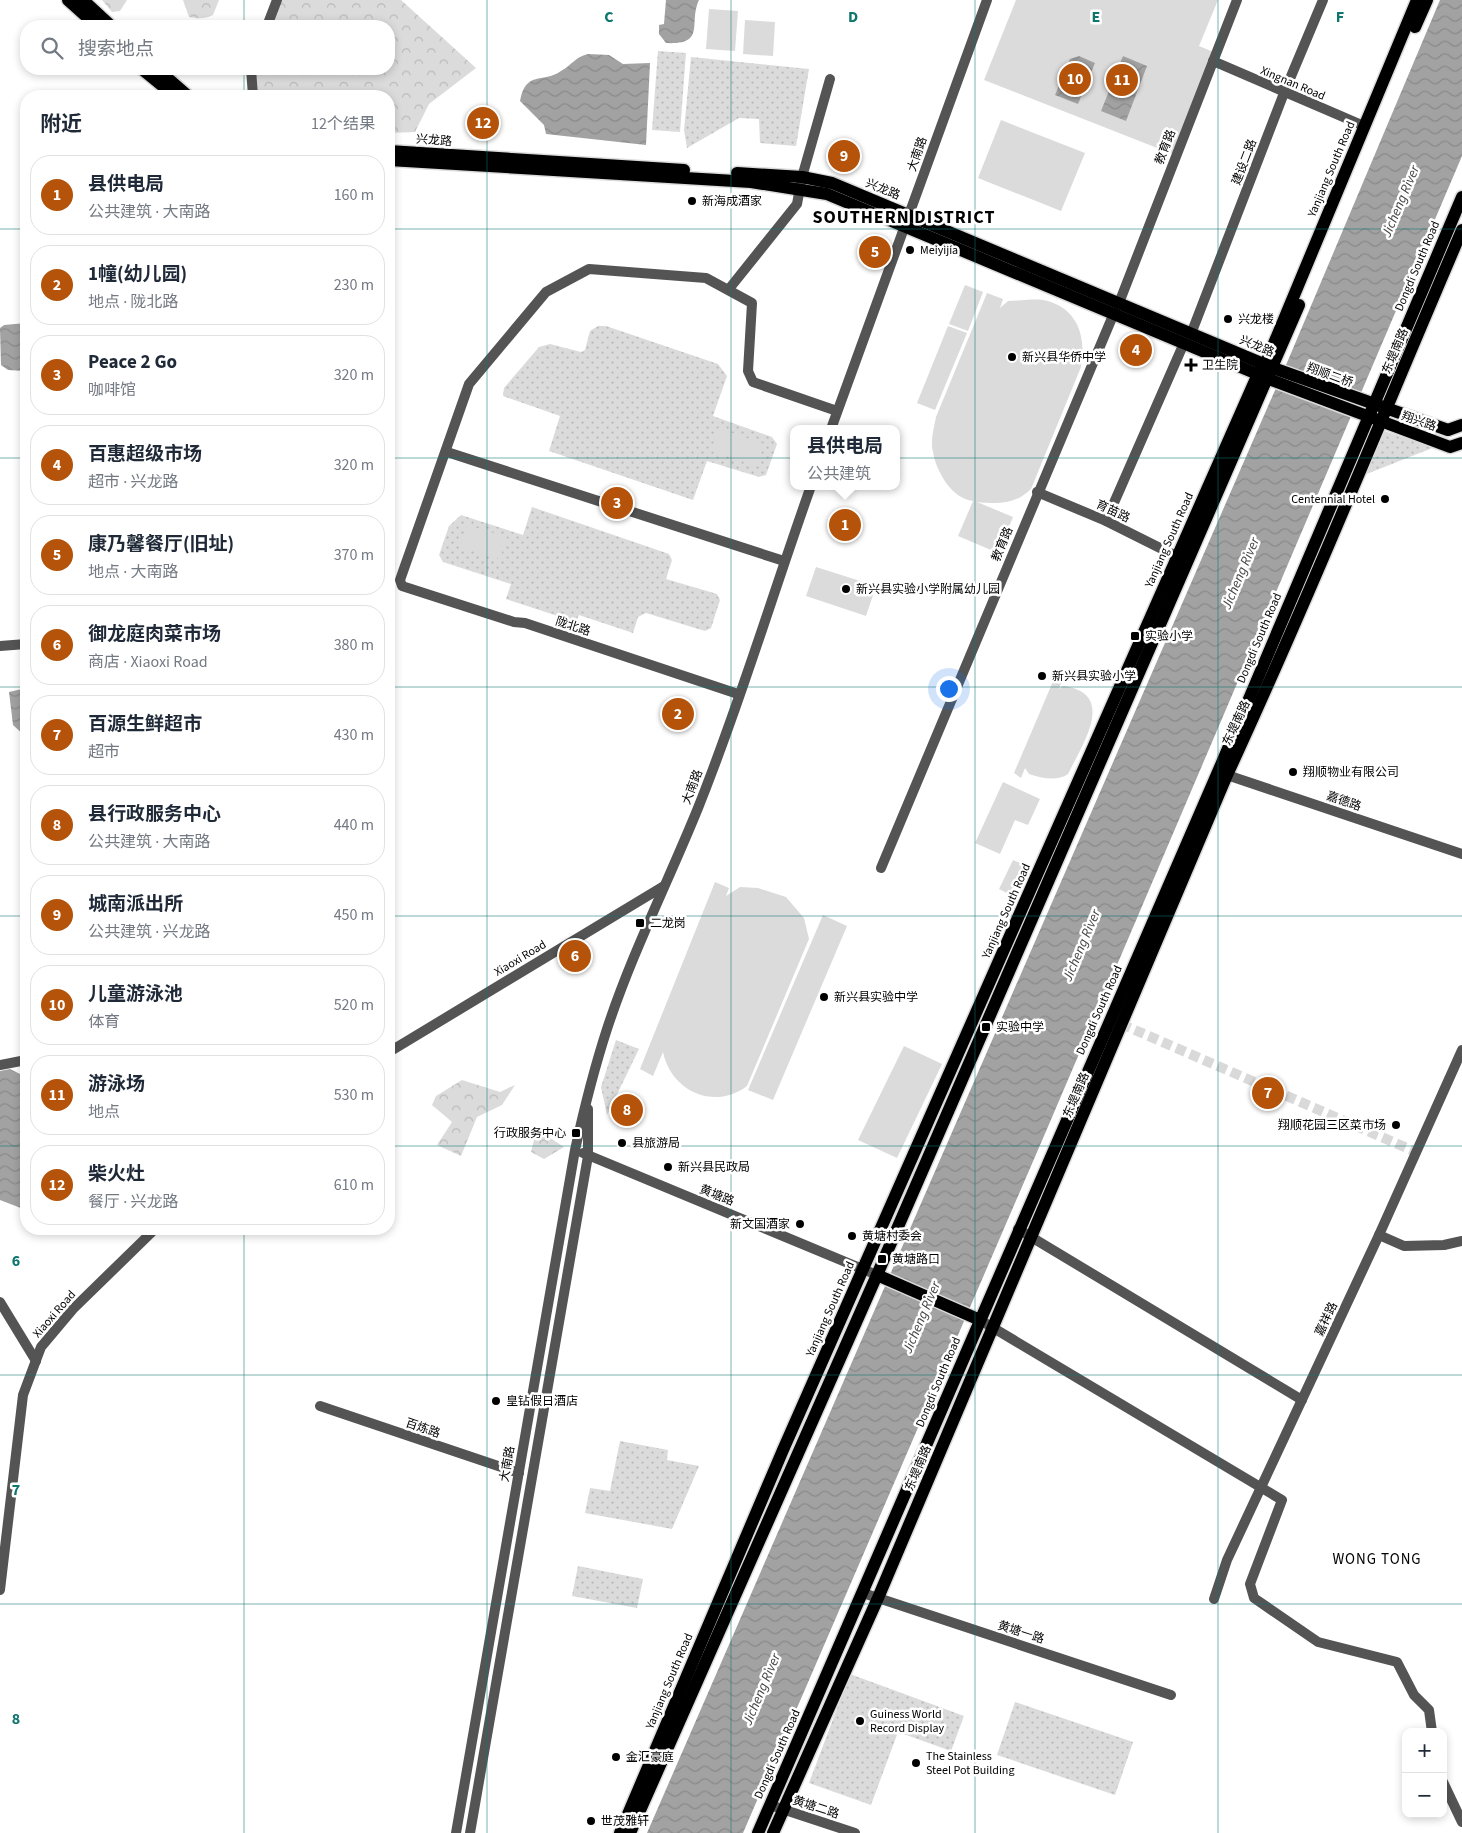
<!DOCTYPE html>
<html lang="zh">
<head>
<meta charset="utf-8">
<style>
	body { margin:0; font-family:"Source Sans 3","Noto Sans SC",sans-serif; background:#f2f2f3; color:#1f2937 }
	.controls { position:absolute; right:15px; bottom:15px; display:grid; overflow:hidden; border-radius:10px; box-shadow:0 2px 8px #0003 }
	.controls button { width:45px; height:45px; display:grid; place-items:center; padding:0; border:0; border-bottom:1px solid #e0e1e3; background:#fff; color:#1f2937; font:25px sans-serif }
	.you { position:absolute; left:948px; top:688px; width:18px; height:18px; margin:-12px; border:4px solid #fff; border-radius:50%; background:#1a73e8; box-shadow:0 0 0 8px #1a73e833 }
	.badge { display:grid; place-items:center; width:32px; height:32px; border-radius:50%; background:#b45309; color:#fff; font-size:16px; font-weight:700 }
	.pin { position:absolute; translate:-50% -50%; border:2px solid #fff; box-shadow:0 1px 5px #0006 }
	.popup { position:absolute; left:790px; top:425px; width:110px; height:65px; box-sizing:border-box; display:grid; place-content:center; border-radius:10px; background:#fff; filter:drop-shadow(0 1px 4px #0005); font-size:16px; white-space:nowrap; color:#747a83 }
	.popup b { font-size:19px; color:#1f2937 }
	.popup::after { content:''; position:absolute; left:50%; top:100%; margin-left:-10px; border:10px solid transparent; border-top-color:#fff }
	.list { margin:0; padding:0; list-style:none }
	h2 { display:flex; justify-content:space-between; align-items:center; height:65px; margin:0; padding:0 20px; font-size:21px }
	h2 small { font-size:16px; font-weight:400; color:#747a83 }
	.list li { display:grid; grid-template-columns:32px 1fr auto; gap:15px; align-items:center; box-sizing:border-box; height:80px; margin:0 10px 10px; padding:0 10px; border:1px solid #e0e1e3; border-radius:20px }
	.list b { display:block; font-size:19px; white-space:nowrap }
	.list p { margin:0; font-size:16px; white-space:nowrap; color:#747a83 }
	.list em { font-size:16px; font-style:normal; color:#747a83 }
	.icon { flex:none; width:28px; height:28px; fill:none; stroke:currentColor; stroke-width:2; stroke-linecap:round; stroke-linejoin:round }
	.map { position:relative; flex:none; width:1462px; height:1833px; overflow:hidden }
	.search { position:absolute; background:#fff; box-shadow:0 2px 8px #0003; left:20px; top:20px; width:375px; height:55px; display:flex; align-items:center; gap:12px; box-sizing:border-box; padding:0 18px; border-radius:20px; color:#747a83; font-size:19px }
	.panel { position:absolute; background:#fff; box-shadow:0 2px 8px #0003; left:20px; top:90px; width:375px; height:1145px; border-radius:20px }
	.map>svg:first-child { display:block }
	.green { fill:url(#green-dots) }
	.forest { fill:url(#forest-crowns) }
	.pitch { fill:#dbdbdb }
	.water { fill:url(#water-waves) }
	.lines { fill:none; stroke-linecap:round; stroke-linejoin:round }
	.minor-tunnel { stroke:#d9d9d9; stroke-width:10; stroke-dasharray:10 5; stroke-linecap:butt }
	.major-casing { stroke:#dbdbdb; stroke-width:15 }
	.minor { stroke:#545454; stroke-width:10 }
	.major { stroke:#000; stroke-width:12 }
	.grid { fill:none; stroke:#0f766e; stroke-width:1; stroke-opacity:0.55 }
	.poi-dot { fill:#000; stroke:#fff; stroke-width:2 }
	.labels { text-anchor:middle; stroke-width:5; stroke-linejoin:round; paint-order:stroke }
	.street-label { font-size:12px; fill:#000; stroke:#fff }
	.poi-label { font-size:12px; fill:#000; stroke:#fff; text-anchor:start }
	.water-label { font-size:14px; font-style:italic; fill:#434343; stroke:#fff }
	.quarter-label { font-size:15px; letter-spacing:1px; fill:#000; stroke:#fff }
	.district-label { font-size:18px; font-weight:bold; letter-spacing:1px; fill:#000; stroke:#fff }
	.grid-label { font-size:16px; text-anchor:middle; font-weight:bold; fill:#0f766e; stroke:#fff; stroke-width:5; stroke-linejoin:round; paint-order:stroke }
</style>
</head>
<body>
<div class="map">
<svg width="1462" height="1833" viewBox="0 0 1462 1833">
	<defs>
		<pattern id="green-dots" width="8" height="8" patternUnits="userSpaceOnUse" patternTransform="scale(1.25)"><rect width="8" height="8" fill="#dbdbdb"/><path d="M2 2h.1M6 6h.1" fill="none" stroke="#bababa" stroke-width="1.8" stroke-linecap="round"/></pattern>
		<pattern id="forest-crowns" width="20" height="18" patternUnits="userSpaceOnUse" patternTransform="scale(1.25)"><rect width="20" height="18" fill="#dbdbdb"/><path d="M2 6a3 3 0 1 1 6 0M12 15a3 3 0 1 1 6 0" fill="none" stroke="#bababa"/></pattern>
		<pattern id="water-waves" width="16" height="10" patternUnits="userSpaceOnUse" patternTransform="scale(1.25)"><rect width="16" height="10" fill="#a2a2a2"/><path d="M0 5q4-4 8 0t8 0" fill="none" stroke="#8a8a8a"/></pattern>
	</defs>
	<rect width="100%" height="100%" fill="#fff"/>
	<g class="green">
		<polygon points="658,51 686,53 680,132 652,130"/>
		<polygon points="691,57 809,69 796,146 760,143 759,119 739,118 687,148 684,130"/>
		<polygon points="598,326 606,326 718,364 727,376 713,416 772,437 777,444 766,475 759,477 707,461 693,500 549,451 560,416 503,396 504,388 539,347 550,344 581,352 585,350 590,331"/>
		<polygon points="1384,431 1435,447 1364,475"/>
		<polygon points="532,507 669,554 672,560 666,579 717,594 720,600 711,628 705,631 646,613 638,617 633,633 579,615 576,622 506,599 511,584 443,562 439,555 449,526 461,515 523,535"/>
		<polygon points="616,1040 639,1049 607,1115 601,1087"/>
		<polygon points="620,1441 668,1450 667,1460 699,1466 672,1529 585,1513 590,1488 610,1491"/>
		<polygon points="578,1566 643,1579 637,1608 572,1596"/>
		<polygon points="850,1674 964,1716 951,1751 898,1732 871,1805 809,1783"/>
		<polygon points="1015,1702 1133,1742 1115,1795 997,1755"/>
	</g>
	<g class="forest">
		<polygon points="102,0 127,0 120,11 112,12"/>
		<path d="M 183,0 L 219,0 L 213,15 C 205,19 199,19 189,17 Z"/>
		<polygon points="277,0 401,0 476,68 429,104 415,132 389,133 389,96 253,96 251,69 389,69 389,26 267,26"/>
		<polygon points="462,1080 500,1092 515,1085 502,1105 477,1117 461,1156 437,1145 452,1122 432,1105 436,1096"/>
		<polygon points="536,1132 544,1134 564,1147 544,1159 531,1152"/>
	</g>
	<g class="pitch">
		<polygon points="1016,0 1218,0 1199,46 1216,53 1175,155 984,80"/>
		<polygon points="709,9 738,11 735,51 706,49"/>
		<polygon points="745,20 775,22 773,56 743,54"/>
		<polygon points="1001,120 1085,153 1061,211 978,178"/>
		<polygon points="965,285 983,292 968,331 949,324"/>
		<path d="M 987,293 L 1003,299 L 1000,308 L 1008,301 C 1021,301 1038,297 1051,302 C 1080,312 1086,341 1081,367 L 1031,489 C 1015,505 997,504 977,502 L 1013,517 L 998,553 L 958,536 L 973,501 C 952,499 936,471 933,452 C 930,441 934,428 936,417 Z"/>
		<polygon points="948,326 967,333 935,410 917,403"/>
		<polygon points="718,428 764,444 757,466 711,451"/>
		<polygon points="467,525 507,537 500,559 460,547"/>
		<polygon points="816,567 876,586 866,616 806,596"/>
		<path d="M 1054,679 L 1061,683 L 1059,689 L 1063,686 C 1118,693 1082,745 1068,774 C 1056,782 1042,778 1029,774 L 1025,768 L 1021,778 L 1014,773 Z"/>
		<polygon points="1003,782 1040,799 1028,825 1015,820 1000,854 975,843"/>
		<polygon points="1013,860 1029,867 1015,897 999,889"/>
		<path d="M 715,882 L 729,888 L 726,896 L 740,887 L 758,888 L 786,897 L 804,918 L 809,939 L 747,1086 C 714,1111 671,1091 663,1052 L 653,1076 L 640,1069 Z"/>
		<polygon points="823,915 847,926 773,1100 748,1090"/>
		<polygon points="904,1046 942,1064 897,1158 858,1140"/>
	</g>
	<g class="water">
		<path d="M 666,0 L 699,0 C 688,23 707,45 666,43 L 659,34 L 659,25 L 664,24 Z"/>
		<polygon points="1440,0 1462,0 1462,156 1050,1122 743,1833 647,1833 1289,358"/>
		<path d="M 588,54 L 609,55 L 623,64 L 650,63 L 646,145 L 546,134 L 544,125 L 520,101 C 526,70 542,84 561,71 C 573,64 574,58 588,54 Z"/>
		<polygon points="1079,56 1095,63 1078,104 1055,95 1070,59"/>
		<polygon points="1123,56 1147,66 1126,121 1101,111"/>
		<polygon points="26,323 26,371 8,370 1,365 0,328 4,325"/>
		<polygon points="26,688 26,737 13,725 9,692"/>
		<polygon points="10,1069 26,1077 26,1210 0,1200 0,1071"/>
	</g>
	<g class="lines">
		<polyline class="minor-tunnel" points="1121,1024 1416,1152"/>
		<g class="major-casing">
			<g id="major">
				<polyline points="68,0 97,26"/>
				<polyline points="83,0 111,26"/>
				<polyline points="1415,27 1427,0"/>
				<polyline points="142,69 175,96"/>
				<polyline points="157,69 188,96"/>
				<polyline points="389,151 684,170"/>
				<polyline points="389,160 751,182 827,194 1274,381 1450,447 1462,443"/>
				<polyline points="737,173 802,177 832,183 1273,368 1448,430 1462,425"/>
				<polyline points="877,1275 980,1320"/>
				<polyline points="620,1833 783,1450 1258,374 1265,365 1417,0"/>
				<polyline points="630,1833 877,1275 1299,305"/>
				<polyline points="758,1833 1218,772 1462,197"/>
				<path d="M 773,1833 L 878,1598 L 1227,775 C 1310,595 1384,412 1462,230"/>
			</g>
		</g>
		<g class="minor">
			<polyline points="267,26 277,0"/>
			<polyline points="1213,61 1364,126"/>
			<polyline points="251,69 253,96"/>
			<polyline points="729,289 797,204 802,177 830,79"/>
			<polyline points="1119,303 1237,0"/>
			<polyline points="1191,334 1284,93 1323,0"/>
			<polyline points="831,429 987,0"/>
			<polyline points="447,452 784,561"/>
			<polyline points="1037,492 1106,521 1176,556"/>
			<polyline points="1106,521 1184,343"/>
			<polyline points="0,646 26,644"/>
			<polyline points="738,694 525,623 514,622 402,586 400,580 469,384 546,292 589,269 706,278 752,303 748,371 753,382 837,411"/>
			<polyline points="1221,773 1462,854"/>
			<polyline points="881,868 1114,313"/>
			<polyline points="389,1052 664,886"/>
			<polyline points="0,1065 26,1060"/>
			<polyline points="583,1153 877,1275"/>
			<polyline points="1018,1229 1302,1400"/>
			<polyline points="1379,1235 1404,1246 1444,1245 1462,1241"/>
			<polyline points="0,1302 36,1361"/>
			<polyline points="980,1320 1282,1500 1250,1584 1254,1598 1318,1642 1397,1662 1414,1695 1429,1710 1432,1732"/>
			<polyline points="320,1406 519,1473"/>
			<polyline points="0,1590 23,1395 41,1347 73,1309 155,1229"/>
			<polyline points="863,1593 1171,1695"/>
			<polyline points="1214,1599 1227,1560 1379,1235 1462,1050"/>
			<polyline points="1443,1782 1462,1822"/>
			<polyline points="770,1805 855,1833"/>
			<path d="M 456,1833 L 575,1150 C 584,1109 594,1069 607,1029 C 632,953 668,882 698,808 C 740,703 773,593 811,486"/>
			<polyline points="470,1833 588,1156 588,1109"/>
		</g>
		<use href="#major" class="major"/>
	</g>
	<path class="grid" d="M 244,0 L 244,26M 487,0 L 487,1833M 731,0 L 731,1833M 975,0 L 975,1833M 1218,0 L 1218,1833M 244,69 L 244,96M 0,229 L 26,229M 389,229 L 1462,229M 0,458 L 26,458M 389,458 L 1462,458M 0,687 L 26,687M 389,687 L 1462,687M 0,916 L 26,916M 389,916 L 1462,916M 0,1146 L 26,1146M 389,1146 L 1462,1146M 244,1229 L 244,1833M 0,1375 L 1462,1375M 0,1604 L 1462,1604"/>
	<g class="poi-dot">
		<circle cx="692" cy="201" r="5"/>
		<circle cx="910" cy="250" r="5"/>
		<circle cx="1228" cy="319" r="5"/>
		<circle cx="1012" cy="357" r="5"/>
		<path d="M1188.5 357.5h5v5h5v5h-5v5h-5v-5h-5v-5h5z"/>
		<circle cx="1385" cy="499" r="5"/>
		<circle cx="846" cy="589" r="5"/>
		<rect x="1130" y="631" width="10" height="10" rx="2.5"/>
		<circle cx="1042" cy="676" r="5"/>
		<circle cx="1293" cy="772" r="5"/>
		<rect x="635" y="918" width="10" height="10" rx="2.5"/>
		<circle cx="824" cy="997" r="5"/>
		<rect x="981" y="1022" width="10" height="10" rx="2.5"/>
		<circle cx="1396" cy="1125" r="5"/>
		<rect x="571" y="1128" width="10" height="10" rx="2.5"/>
		<circle cx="622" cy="1143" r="5"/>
		<circle cx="668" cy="1167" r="5"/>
		<circle cx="800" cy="1224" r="5"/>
		<circle cx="852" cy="1236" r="5"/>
		<rect x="877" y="1254" width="10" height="10" rx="2.5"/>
		<circle cx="496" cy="1401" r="5"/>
		<circle cx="860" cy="1721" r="5"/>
		<circle cx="616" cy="1757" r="5"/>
		<circle cx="916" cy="1763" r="5"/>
		<circle cx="591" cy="1821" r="5"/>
	</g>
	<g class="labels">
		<g class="street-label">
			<text transform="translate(1293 83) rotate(23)" y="4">Xingnan Road</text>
			<text transform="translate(434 140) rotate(4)" y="4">兴龙路</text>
			<text transform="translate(1165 147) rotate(-69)" y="4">教育路</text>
			<text transform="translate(917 154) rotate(-71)" y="4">大南路</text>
			<text transform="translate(1244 162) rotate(-69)" y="4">建设二路</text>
			<text transform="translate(1331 169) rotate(-67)" y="4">Yanjiang South Road</text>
			<text transform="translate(883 189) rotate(22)" y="4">兴龙路</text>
			<text transform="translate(1417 266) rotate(-67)" y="4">Dongdi South Road</text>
			<text transform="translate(1257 346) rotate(23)" y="4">兴龙路</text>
			<text transform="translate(1395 351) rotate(-67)" y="4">东堤南路</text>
			<text transform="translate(1330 375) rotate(20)" y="4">翔顺二桥</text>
			<text transform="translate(1419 421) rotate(19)" y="4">翔兴路</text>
			<text transform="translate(1113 511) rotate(25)" y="4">育苗路</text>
			<text transform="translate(1169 540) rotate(-66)" y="4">Yanjiang South Road</text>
			<text transform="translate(1002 544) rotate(-67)" y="4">教育路</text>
			<text transform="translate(573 626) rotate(18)" y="4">陇北路</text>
			<text transform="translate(1259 638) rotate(-67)" y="4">Dongdi South Road</text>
			<text transform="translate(1236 723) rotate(-65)" y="4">东堤南路</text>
			<text transform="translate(692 787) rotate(-69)" y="4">大南路</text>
			<text transform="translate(1344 801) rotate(19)" y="4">嘉德路</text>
			<text transform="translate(1006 911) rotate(-66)" y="4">Yanjiang South Road</text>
			<text transform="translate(520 958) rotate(-31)" y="4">Xiaoxi Road</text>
			<text transform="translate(1099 1010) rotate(-66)" y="4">Dongdi South Road</text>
			<text transform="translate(1076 1095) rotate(-67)" y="4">东堤南路</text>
			<text transform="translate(717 1195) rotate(22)" y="4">黄塘路</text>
			<text transform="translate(830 1309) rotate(-66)" y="4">Yanjiang South Road</text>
			<text transform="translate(54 1314) rotate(-49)" y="4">Xiaoxi Road</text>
			<text transform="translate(1326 1319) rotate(-65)" y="4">嘉祥路</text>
			<text transform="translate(938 1382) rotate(-67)" y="4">Dongdi South Road</text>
			<text transform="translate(423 1428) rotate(19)" y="4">百炼路</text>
			<text transform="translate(507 1464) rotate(-80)" y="4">大南路</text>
			<text transform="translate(918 1468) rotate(-67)" y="4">东堤南路</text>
			<text transform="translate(1021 1632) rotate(18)" y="4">黄塘一路</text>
			<text transform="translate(669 1681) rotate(-67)" y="4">Yanjiang South Road</text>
			<text transform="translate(777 1754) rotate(-66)" y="4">Dongdi South Road</text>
			<text transform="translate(816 1807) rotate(18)" y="4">黄塘二路</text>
		</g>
		<g class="poi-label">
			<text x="702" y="205">新海成酒家</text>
			<text x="920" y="254">Meiyijia</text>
			<text x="1238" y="323">兴龙楼</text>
			<text x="1022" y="361">新兴县华侨中学</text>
			<text x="1202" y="369">卫生院</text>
			<text x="1375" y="503" text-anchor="end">Centennial Hotel</text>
			<text x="856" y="593">新兴县实验小学附属幼儿园</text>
			<text x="1145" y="640">实验小学</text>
			<text x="1052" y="680">新兴县实验小学</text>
			<text x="1303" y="776">翔顺物业有限公司</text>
			<text x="650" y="927">二龙岗</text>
			<text x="834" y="1001">新兴县实验中学</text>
			<text x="996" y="1031">实验中学</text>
			<text x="1386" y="1129" text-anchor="end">翔顺花园三区菜市场</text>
			<text x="566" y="1137" text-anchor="end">行政服务中心</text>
			<text x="632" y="1147">县旅游局</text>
			<text x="678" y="1171">新兴县民政局</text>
			<text x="790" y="1228" text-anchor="end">新文国酒家</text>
			<text x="862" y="1240">黄塘村委会</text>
			<text x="892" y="1263">黄塘路口</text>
			<text x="506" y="1405">皇钻假日酒店</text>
			<text x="870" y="1718">Guiness World<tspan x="870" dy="14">Record Display</tspan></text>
			<text x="926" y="1760">The Stainless<tspan x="926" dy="14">Steel Pot Building</tspan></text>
			<text x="626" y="1761">金汇豪庭</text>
			<text x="601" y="1825">世茂雅轩</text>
		</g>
		<g class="water-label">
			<text transform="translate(1400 201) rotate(-67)" y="5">Jicheng River</text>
			<text transform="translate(1240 573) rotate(-67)" y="5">Jicheng River</text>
			<text transform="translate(1081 945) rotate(-67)" y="5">Jicheng River</text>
			<text transform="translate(921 1317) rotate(-67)" y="5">Jicheng River</text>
			<text transform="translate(761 1689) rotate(-67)" y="5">Jicheng River</text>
		</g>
		<g class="quarter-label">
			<text x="1377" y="1564">WONG TONG</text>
		</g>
		<g class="district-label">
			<text x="904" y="223">SOUTHERN DISTRICT</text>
		</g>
	</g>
	<g class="grid-label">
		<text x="609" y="22">C</text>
		<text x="853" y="22">D</text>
		<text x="1096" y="22">E</text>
		<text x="1340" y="22">F</text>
		<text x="16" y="1266">6</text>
		<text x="16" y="1495">7</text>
		<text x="16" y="1724">8</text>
	</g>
</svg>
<div class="controls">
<button>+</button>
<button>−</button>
</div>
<div class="you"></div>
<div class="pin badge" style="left:845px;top:525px">1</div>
<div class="popup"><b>县供电局</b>公共建筑</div>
<div class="pin badge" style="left:678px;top:714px">2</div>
<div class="pin badge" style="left:617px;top:503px">3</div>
<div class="pin badge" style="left:1136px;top:350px">4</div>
<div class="pin badge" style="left:875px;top:252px">5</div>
<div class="pin badge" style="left:575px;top:956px">6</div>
<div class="pin badge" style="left:1268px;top:1093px">7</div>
<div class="pin badge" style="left:627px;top:1110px">8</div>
<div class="pin badge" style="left:844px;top:156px">9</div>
<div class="pin badge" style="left:1075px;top:79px">10</div>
<div class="pin badge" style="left:1122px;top:80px">11</div>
<div class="pin badge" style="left:483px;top:123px">12</div>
<div class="search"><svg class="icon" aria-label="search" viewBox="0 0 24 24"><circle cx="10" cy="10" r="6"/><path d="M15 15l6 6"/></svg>搜索地点</div>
<section class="panel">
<h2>附近<small>12个结果</small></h2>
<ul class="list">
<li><span class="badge">1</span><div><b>县供电局</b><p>公共建筑 · 大南路</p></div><em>160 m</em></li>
<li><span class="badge">2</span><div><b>1幢(幼儿园)</b><p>地点 · 陇北路</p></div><em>230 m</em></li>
<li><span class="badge">3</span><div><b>Peace 2 Go</b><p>咖啡馆</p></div><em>320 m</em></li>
<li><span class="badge">4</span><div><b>百惠超级市场</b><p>超市 · 兴龙路</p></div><em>320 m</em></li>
<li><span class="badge">5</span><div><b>康乃馨餐厅(旧址)</b><p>地点 · 大南路</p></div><em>370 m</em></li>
<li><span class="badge">6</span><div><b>御龙庭肉菜市场</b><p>商店 · Xiaoxi Road</p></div><em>380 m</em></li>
<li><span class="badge">7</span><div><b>百源生鲜超市</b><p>超市</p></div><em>430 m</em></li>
<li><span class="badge">8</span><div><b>县行政服务中心</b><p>公共建筑 · 大南路</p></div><em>440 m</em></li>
<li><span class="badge">9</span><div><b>城南派出所</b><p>公共建筑 · 兴龙路</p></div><em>450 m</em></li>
<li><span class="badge">10</span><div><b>儿童游泳池</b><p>体育</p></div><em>520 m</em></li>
<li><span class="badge">11</span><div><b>游泳场</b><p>地点</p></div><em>530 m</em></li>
<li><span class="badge">12</span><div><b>柴火灶</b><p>餐厅 · 兴龙路</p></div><em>610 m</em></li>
</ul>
</section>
</div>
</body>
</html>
